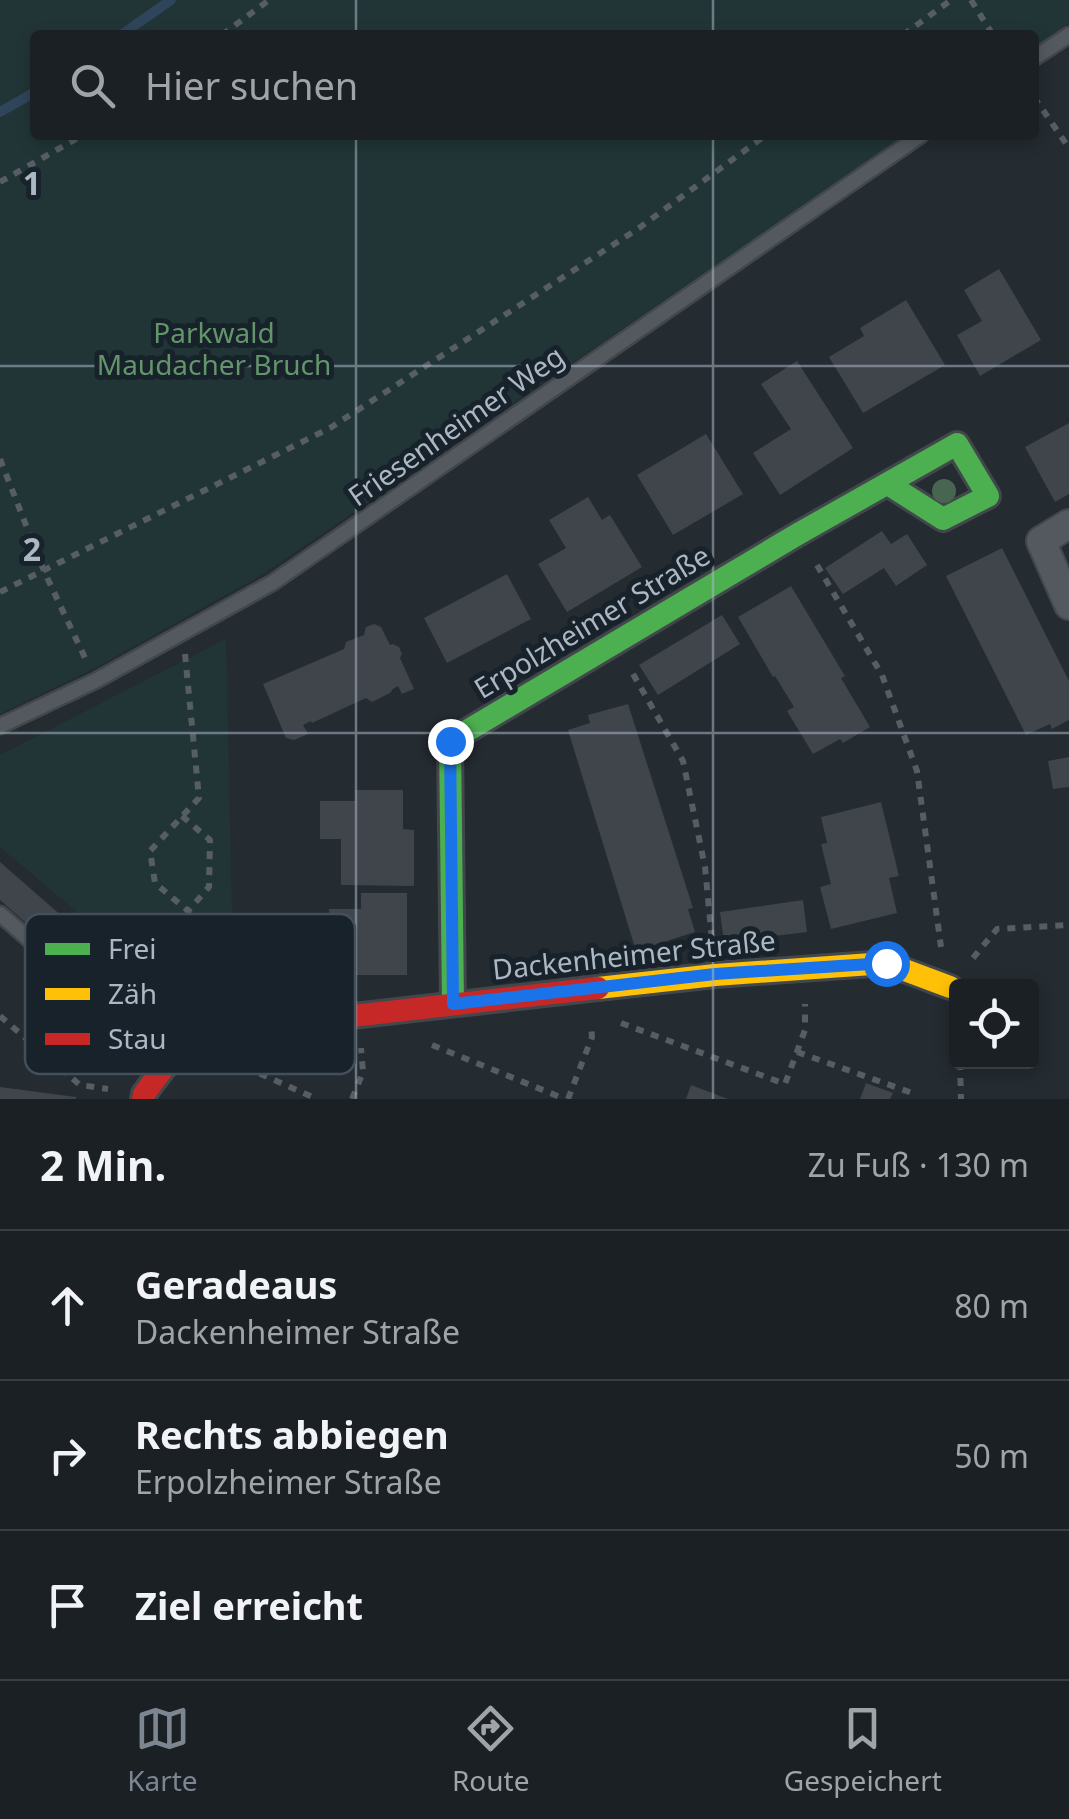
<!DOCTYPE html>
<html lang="de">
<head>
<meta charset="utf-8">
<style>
	body { margin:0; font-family:"Noto Sans",sans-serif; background:#24282d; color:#f1f3f6 }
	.controls { position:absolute; right:30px; bottom:30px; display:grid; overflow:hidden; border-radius:10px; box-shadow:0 5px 15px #0003 }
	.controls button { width:90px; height:90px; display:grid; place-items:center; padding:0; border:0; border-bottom:2px solid #393e42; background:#1b2025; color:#f1f3f6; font:50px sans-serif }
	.stop { position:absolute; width:30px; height:30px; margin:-22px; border:8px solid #1a73e8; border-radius:50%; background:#fff }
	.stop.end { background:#1a73e8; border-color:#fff; box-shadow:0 2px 10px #0008 }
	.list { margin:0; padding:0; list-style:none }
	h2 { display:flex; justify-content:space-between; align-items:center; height:130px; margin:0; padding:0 40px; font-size:42px }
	h2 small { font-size:32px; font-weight:400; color:#a0a3a7 }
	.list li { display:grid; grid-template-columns:65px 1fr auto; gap:30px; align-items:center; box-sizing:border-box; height:150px; padding:0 40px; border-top:2px solid #393e42 }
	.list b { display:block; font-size:38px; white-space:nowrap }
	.list p { margin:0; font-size:32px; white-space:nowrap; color:#a0a3a7 }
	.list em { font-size:32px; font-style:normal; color:#a0a3a7 }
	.icon { flex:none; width:55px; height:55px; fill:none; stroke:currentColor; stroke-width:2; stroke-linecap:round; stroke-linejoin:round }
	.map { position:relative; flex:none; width:1069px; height:1099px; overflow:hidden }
	.search { position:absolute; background:#1b2025; box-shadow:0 5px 15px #0003; left:30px; right:30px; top:30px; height:110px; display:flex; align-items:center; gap:25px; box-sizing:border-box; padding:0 35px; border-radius:10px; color:#a0a3a7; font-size:38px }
	.sheet { height:580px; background:#1b2025 }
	nav { display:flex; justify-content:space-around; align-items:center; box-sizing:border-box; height:140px; border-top:2px solid #393e42; background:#1b2025; font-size:28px; color:#a0a3a7 }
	nav a { display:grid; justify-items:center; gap:5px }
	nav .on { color:#7c8691 }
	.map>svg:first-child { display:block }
	.green { fill:#213537 }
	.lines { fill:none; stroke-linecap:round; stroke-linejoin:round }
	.stream { stroke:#2f455b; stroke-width:10 }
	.building { fill:#3f454b }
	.lane-casing { stroke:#42474c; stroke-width:19 }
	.street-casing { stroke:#42474c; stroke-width:32 }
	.fast-casing { stroke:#42474c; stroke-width:28 }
	.slow-casing { stroke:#42474c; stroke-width:28 }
	.jam-casing { stroke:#42474c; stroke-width:28 }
	.path { stroke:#565d63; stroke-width:6; stroke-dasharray:8 8; stroke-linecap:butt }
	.lane { stroke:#545960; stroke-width:14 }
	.street { stroke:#545960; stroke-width:28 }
	.fast { stroke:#4caf50; stroke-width:22 }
	.slow { stroke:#ffc107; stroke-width:22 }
	.jam { stroke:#c62828; stroke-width:22 }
	.tree { fill:#476550 }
	.route { stroke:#1a73e8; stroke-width:12 }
	.grid { fill:none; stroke:#acb7c4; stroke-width:2.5; stroke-opacity:0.55 }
	.labels { text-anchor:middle; stroke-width:10; stroke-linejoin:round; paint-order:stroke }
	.park-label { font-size:28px; fill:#63956a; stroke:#18222b }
	.street-label { font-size:28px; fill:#acb7c4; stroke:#18222b }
	.key { fill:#18222b; stroke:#444f59; stroke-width:2.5 }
	.key-label { font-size:28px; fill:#acb7c4 }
	.grid-label { font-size:32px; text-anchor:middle; font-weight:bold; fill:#acb7c4; stroke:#18222b; stroke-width:10; stroke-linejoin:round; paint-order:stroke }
</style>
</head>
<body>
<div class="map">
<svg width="1069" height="1099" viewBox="0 0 1069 1099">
	<rect width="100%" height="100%" fill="#242b31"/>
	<g class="green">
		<polygon points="0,0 1069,0 1069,23 1034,47 1034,35 35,35 35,135 906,135 263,574 95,668 0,714"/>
		<polygon points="226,639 234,1010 201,1016 0,847 0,755"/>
	</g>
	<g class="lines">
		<g class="stream">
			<polyline points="121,35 171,0"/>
			<polyline points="0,112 35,92"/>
		</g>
	</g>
	<g class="building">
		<polygon points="999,269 1041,340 980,376 957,335 982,321 964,290"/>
		<polygon points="906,300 945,365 863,413 829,357 864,336 860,328"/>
		<polygon points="797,361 853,448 780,495 753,453 791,429 761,384"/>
		<polygon points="1069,423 1069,494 1055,502 1025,447"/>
		<polygon points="706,434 743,494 673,535 637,475"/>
		<polygon points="588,497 602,520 610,515 642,567 567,612 538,564 566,548 549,520"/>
		<polygon points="882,531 891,544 907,534 927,565 896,586 884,568 843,594 825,568"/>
		<polygon points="1002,548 1069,681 1069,720 1052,729 1050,724 1026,735 946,576"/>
		<polygon points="507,574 531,619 447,663 424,618"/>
		<polygon points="791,586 845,676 841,678 870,727 843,743 840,739 813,754 787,711 794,707 775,676 773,677 738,617"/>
		<polygon points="722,615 740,644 658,695 639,665"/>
		<polygon points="374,624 381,627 390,645 393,644 399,647 402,654 400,658 414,689 402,694 398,686 393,689 390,693 372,702 366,698 312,723 311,721 303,725 308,734 294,740 286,738 263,684 344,649 346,642 364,635 366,627"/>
		<polygon points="628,704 693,908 688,909 695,932 636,951 568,730 590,723 588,715"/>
		<polygon points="1069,757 1069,787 1053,789 1048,761"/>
		<polygon points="355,790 403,790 403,829 414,830 414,886 341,885 341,839 320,839 320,801 355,801"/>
		<polygon points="881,802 899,876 889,878 897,913 831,929 820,887 831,884 821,844 827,843 821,817"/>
		<polygon points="0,862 167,1008 148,1030 0,900"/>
		<polygon points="361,893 407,893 407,975 328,975 329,909 361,909"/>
		<polygon points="803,900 807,932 724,942 720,912"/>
		<polygon points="866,1083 893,1093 890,1099 860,1099"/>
		<polygon points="691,1085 728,1099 686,1099"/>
		<polygon points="0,1087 76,1097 76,1099 0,1099"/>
	</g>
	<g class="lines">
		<g class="lane-casing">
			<g id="lane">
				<polyline points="1034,58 1069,35"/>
				<polyline points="0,726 95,681 272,583 921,135"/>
				<polyline points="0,914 168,1061"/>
			</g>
		</g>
		<g class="street-casing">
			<polyline id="street" points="1069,524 1041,541 1069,605"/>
		</g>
		<g class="fast-casing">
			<polyline id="fast" points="453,1004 450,741 798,534 957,444 988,496 943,519 888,484"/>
		</g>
		<g class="slow-casing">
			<polyline id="slow" points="598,988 715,975 886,963 950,987"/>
		</g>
		<g class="jam-casing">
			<polyline id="jam" points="143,1099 144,1094 168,1062 191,1043 230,1030 598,988"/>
		</g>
		<g class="path">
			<polyline points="971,0 993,35"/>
			<polyline points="222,35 269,0"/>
			<polyline points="903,35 951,0"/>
			<polyline points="1034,97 1069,148"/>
			<polyline points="0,182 83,135"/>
			<polyline points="0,459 44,571 86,660"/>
			<polyline points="817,565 882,675 917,771 941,947"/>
			<polyline points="0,592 330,428 639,228 766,135"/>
			<polyline points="185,654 199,798 150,851 155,883 188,911 201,974 211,983 217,999"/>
			<polyline points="633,674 683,761 705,867 712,941"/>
			<polyline points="182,816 210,840 209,887 188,911"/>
			<polyline points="973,958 997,929 1069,925"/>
			<polyline points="0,1016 80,1085 108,1089"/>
			<polyline points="621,1023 785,1084 805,1030 805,1004"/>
			<polyline points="432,1045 565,1099"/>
			<polyline points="797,1052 915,1094"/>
			<polyline points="960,1062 961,1099"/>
			<polyline points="245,1067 317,1099"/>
			<polyline points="352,1099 363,1072 361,1048"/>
			<polyline points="568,1099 592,1037 591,1025"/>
		</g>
		<use href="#lane" class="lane"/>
		<use href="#street" class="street"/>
		<use href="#fast" class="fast"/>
		<use href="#slow" class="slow"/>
		<use href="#jam" class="jam"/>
	</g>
	<circle class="tree" cx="944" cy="491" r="12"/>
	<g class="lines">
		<polyline class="route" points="450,741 453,1004 715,974 886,963"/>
	</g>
	<path class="grid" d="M 356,0 L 356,35M 713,0 L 713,35M 356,135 L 356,1099M 713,135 L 713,1099M 0,366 L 1069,366M 0,733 L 1069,733"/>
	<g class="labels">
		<g class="park-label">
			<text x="214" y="343">Parkwald<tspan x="214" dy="32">Maudacher Bruch</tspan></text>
		</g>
		<g class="street-label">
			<text transform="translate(456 426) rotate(-35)" y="10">Friesenheimer Weg</text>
			<text transform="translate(592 622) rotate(-31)" y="10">Erpolzheimer Straße</text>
			<text transform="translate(634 955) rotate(-6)" y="10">Dackenheimer Straße</text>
		</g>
	</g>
	<rect x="25" y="914" width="330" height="160" rx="15" class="key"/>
	<rect x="45" y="943" width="45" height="12" fill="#4caf50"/>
	<rect x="45" y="988" width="45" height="12" fill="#ffc107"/>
	<rect x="45" y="1033" width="45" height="12" fill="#c62828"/>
	<g class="key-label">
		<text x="108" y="959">Frei</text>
		<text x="108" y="1004">Zäh</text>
		<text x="108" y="1049">Stau</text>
	</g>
	<g class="grid-label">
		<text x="32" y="195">1</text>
		<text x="32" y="561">2</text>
	</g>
</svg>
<div class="controls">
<button><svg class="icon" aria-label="locate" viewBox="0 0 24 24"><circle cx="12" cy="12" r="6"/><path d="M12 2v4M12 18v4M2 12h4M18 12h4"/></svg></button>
</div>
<div class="stop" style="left:886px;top:963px"></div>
<div class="stop end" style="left:450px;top:741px"></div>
<div class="search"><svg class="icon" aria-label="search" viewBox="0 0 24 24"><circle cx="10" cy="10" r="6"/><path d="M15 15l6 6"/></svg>Hier suchen</div>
</div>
<section class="sheet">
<h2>2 Min.<small>Zu Fuß · 130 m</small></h2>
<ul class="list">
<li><svg class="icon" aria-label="ahead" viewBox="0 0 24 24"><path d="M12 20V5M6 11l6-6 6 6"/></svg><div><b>Geradeaus</b><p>Dackenheimer Straße</p></div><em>80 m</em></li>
<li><svg class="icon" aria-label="right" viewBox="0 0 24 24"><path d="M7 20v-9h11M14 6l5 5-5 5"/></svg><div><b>Rechts abbiegen</b><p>Erpolzheimer Straße</p></div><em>50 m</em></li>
<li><svg class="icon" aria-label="arrive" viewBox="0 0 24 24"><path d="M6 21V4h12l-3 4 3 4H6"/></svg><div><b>Ziel erreicht</b></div></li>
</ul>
</section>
<nav>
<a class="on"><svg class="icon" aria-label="map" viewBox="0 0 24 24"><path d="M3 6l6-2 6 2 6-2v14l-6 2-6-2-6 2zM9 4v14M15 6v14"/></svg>Karte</a>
<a><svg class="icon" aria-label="directions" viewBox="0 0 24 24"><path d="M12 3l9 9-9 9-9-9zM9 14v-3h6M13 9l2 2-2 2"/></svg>Route</a>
<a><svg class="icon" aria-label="saved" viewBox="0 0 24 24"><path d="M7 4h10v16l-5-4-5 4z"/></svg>Gespeichert</a>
</nav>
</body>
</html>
